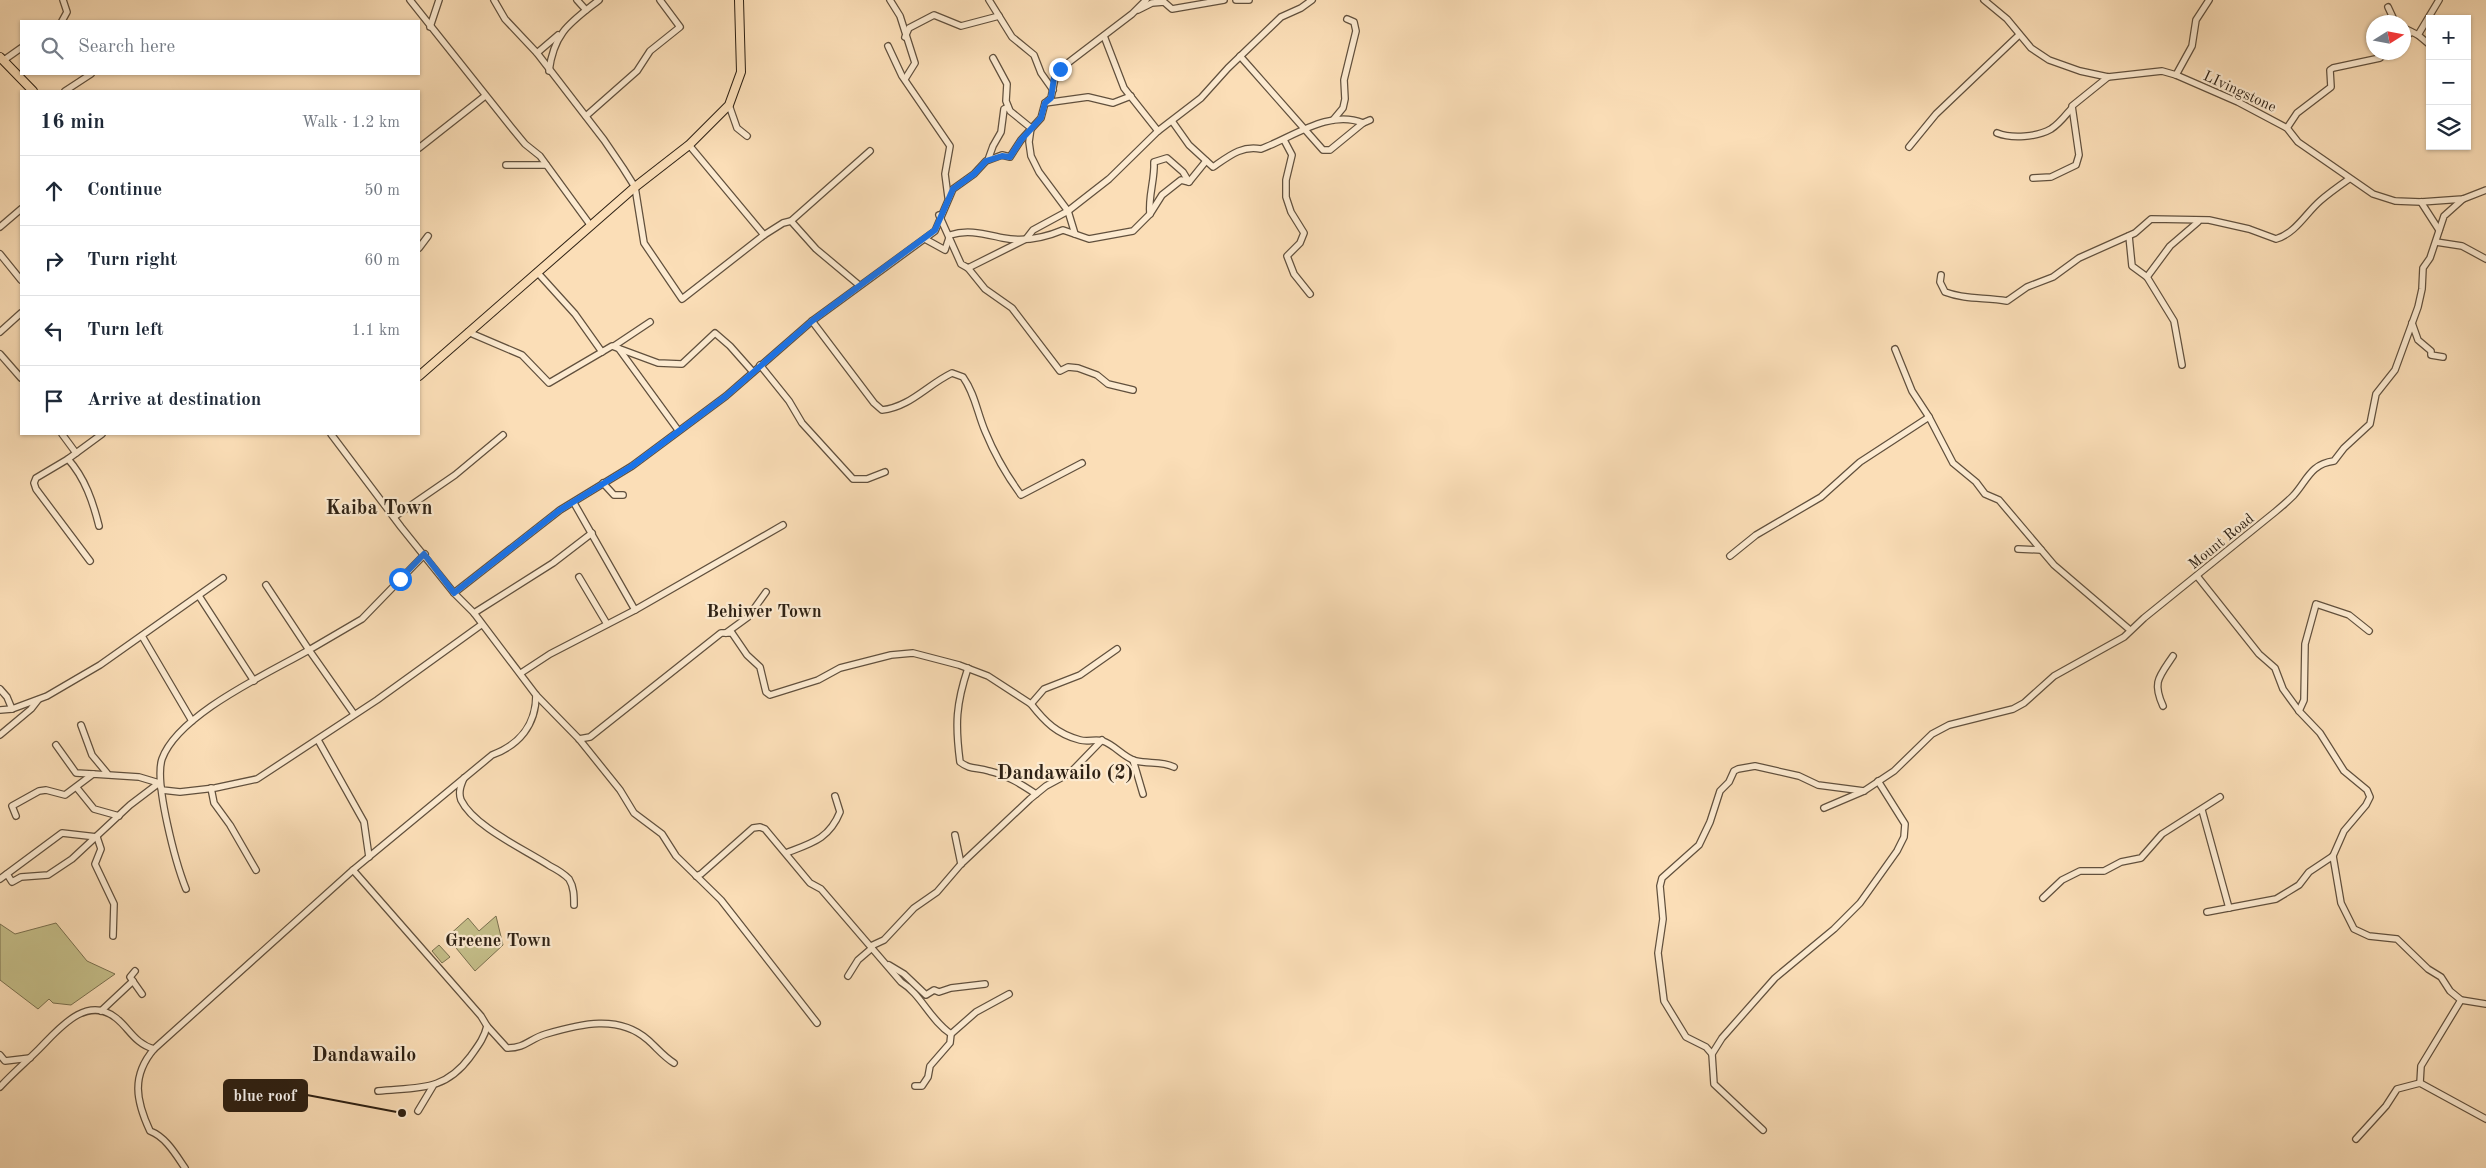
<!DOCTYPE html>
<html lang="en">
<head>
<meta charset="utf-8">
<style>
	body { margin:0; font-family:"Old Standard TT",serif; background:#f2f2f3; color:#1f2937 }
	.controls { position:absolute; right:15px; top:15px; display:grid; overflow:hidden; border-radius:0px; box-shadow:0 1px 4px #0004 }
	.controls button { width:45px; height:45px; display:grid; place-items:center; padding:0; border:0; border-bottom:1px solid #e0e1e3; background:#fff; color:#1f2937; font:25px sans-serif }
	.compass { position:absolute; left:2366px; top:15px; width:45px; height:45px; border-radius:50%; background:#fff; box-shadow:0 1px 4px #0004; rotate:79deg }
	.stop { position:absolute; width:15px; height:15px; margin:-11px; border:4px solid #1a73e8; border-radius:50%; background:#fff }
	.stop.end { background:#1a73e8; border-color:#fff; box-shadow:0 1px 5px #0008 }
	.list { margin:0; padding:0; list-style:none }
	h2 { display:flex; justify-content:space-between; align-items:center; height:65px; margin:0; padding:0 20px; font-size:21px }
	h2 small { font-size:16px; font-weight:400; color:#747a83 }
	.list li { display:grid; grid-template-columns:32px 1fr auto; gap:15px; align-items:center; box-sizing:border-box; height:70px; padding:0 20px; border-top:1px solid #e0e1e3 }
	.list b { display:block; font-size:19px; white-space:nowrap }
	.list em { font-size:16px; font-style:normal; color:#747a83 }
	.icon { flex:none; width:28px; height:28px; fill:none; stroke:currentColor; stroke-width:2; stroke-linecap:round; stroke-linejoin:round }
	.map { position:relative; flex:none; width:2486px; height:1168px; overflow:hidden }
	.search { position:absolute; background:#fff; box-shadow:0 1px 4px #0004; left:20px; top:20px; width:400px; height:55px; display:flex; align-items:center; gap:12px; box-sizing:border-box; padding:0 18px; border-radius:0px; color:#747a83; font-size:19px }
	.panel { position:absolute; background:#fff; box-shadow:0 1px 4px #0004; left:20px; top:90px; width:400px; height:345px; border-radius:0px }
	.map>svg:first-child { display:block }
	.green { fill:#c5bf8a; stroke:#7a704f }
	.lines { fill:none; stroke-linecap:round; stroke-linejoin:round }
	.minor-casing { stroke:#61503d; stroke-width:8 }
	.major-casing { stroke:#2e2114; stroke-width:10 }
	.minor { stroke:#fcead0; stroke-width:5.5 }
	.major { stroke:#fbdeb7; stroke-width:8 }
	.route { stroke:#1a73e8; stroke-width:6 }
	.labels { text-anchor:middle; stroke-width:4.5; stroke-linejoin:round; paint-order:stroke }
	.street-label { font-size:15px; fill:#2e2114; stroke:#fcead0 }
	.quarter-label { font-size:18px; font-weight:bold; fill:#2e2114; stroke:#fcead0 }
	.district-label { font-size:20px; font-weight:bold; fill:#2e2114; stroke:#fcead0 }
	.leader { fill:none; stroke:#2e2114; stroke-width:2 }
	.callout-dot { fill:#2e2114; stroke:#fcead0; stroke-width:2 }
	.callout { fill:#2e2114; stroke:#2e2114; stroke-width:2 }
	.callout-label { font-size:16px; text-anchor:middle; font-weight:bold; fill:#fff }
</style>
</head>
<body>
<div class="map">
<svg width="2486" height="1168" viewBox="0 0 2486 1168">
	<rect width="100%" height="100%" fill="#fbdeb7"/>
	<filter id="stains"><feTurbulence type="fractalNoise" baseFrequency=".004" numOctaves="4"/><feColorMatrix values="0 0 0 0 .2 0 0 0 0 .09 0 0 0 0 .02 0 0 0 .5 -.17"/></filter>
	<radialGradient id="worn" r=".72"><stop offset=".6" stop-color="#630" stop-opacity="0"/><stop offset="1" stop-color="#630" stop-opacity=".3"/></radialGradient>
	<g class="green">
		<polygon points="496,916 503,945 475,971 447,937 468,918 479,931"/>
		<polygon points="56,923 87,961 115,974 71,1005 53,1003 49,999 38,1009 0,980 0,924 15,934"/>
		<polygon points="439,945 450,957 442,963 432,951"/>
	</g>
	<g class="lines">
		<g class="minor-casing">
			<g id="minor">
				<polyline points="410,0 511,127 525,144 540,156 591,226"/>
				<polyline points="494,0 505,19 537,53 604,140 623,168 635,187 644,243 682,299 764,235 689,145"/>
				<polyline points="577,0 586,10"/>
				<polyline points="890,0 900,16 915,63 905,79"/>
				<polyline points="989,0 1012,37 1034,55 1041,73 1053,90"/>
				<polyline points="1236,0 1249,0"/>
				<polyline points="1984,0 2007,19 2031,48 2049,60 2080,71 2108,77 2162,71 2176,75 2238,102 2287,128 2298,142 2373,194 2395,201 2421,202 2463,199 2486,190"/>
				<polyline points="2388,7 2395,22"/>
				<polyline points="1138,10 1152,3 1164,2 1172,9 1224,0"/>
				<polyline points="62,21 67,12 63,0"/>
				<polyline points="430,27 439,0"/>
				<polyline points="2404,28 2418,35 2430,45"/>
				<polyline points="2418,35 2439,0"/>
				<polyline points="1104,36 1124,88 1158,131"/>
				<polyline points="905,37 909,28 934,15 961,26 999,16"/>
				<polyline points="2404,39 2411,32"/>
				<polyline points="888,46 902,76 950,146 945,174 948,197"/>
				<polyline points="537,53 558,35"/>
				<polyline points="1240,56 1323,150 1330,150 1363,123"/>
				<polyline points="993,58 1007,84 1006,101 1010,111 1031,128 1029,142 1031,156 1039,172 1068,211 1075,234"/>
				<polyline points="4,60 21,48"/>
				<path d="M 549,71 C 554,32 570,23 599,0"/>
				<polyline points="2176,75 2192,46 2196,20 2209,0"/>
				<polyline points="65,91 91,74"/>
				<polyline points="1045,103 1088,97 1113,103 1131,96"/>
				<polyline points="729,105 737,128 747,136"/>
				<polyline points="586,116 637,71 650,51 680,27 660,0"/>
				<polyline points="1333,120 1343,108 1345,99 1344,80 1356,31 1354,22 1347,19"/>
				<path d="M 1172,121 L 1189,145 L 1213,167 C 1229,156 1242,145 1261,149 C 1293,137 1329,109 1363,123 L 1370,120"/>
				<polyline points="2287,128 2297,113 2331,87 2330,70 2333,68 2380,58 2387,52"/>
				<path d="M 1997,133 C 2012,139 2037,137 2051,129 C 2059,124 2065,116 2071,109"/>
				<polyline points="1284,140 1292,155 1286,180 1286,197 1291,212 1304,233 1300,243 1287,256 1294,274 1310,294"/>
				<polyline points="1909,147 1936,114 2019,35"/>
				<polyline points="419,148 485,96"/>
				<polyline points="988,160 993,146 1001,132 1004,109 1008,107"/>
				<polyline points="506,165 546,165"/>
				<polyline points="2033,178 2051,177 2076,165 2079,155 2072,106 2108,77"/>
				<polyline points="2421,202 2439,230"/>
				<path d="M 1150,214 C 1148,196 1155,180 1154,162 L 1167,158 L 1183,172 L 1189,182"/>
				<polyline points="939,215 961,264 968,268 1026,239 1033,230 1068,211 1109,179 1158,131 1201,98 1228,68 1281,17 1301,8 1312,0"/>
				<polyline points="791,221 816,249 859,285"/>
				<polyline points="0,227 21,209"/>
				<polyline points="764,235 783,223 791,221 870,151"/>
				<polyline points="2129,236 2132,266 2147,277 2174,321 2182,365"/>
				<path d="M 925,239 L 945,250 L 950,235 C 968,229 984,234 1003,238 C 1024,242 1044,238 1063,230 L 1089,239 L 1133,231 L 1150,214 L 1162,195 L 1181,180 L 1189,182 L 1206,161"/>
				<polyline points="2436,242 2462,246 2486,259"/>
				<polyline points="419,248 428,236"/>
				<polyline points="0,254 21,280"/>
				<polyline points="968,268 985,289 1012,308 1060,371 1068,367 1078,368 1097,375 1108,384 1133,390"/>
				<polyline points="537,272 575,314 602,352"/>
				<path d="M 1941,275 L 1940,282 L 1945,292 C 1966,300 1985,297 2007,301 L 2027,287 L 2053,277 L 2079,258 L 2135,233 L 2151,219 L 2209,220 L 2249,229 L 2276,239 C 2296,233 2306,213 2320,201 C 2329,193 2339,186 2349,179"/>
				<polyline points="2147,277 2170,246 2198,222"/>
				<path d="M 812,321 L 874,403 L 882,410 C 910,407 927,385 952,373 L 963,377 C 975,394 977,412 985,431 C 994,453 1007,476 1021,495 L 1082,463"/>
				<polyline points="2412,323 2418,340 2431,351 2431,355 2443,357"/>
				<polyline points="0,332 21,313"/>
				<polyline points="468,332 522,355 549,383 612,346 658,363 682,364 715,333 730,346 753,372"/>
				<polyline points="614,346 650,322"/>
				<polyline points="619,349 678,430"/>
				<polyline points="1895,349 1912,391 1929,417 1953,463 1976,482 1985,494 1999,500 2054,565 2130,630"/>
				<polyline points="0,354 21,378"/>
				<polyline points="760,365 789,401 802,423 853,479 867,479 885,472"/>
				<polyline points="62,434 76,453"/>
				<polyline points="331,434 401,527 454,593 474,613 536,695 579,739 620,790 634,813 662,834 676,856 721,900 817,1023"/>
				<path d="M 68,459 C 85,478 93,502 99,526"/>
				<polyline points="603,483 614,495 623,495"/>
				<polyline points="574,503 635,610"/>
				<polyline points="394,517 455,475 503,435"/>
				<polyline points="2018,549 2041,550"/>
				<polyline points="1730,556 1756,535 1821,497 1860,462 1929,417"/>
				<polyline points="90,561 36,489 34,483 36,478 68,459 102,434"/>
				<polyline points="2197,576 2259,654 2275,668 2283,689 2299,711 2320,733 2344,771 2367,790 2370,797 2366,805 2344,831 2333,856 2309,872 2299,885 2276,899 2207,912"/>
				<polyline points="579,577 607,624"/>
				<polyline points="454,593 560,510 632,466 726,396 812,321 935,231 953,189 974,174 986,161 1002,155 1010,157 1021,140 1041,118 1045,103 1051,98 1055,78 1060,69 1132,14 1146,0"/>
				<polyline points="199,596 254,681"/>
				<polyline points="474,613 553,563 592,533"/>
				<polyline points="726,633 748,617 766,592"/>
				<polyline points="142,636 192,721"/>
				<path d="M 968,668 C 956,704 955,724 960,762 C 970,770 977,767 989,771 C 1007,775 1021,784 1036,794"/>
				<polyline points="521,673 550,654 635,610 783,525"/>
				<polyline points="0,689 7,697 12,709 47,696 100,665 223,578"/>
				<path d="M 1031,704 C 1045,722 1057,734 1080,740 C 1087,742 1096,739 1103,741 C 1115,745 1124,758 1136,761 C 1149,764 1162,761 1174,767"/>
				<path d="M 2163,706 C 2152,682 2159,677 2173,656"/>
				<polyline points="0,710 12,709"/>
				<polyline points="2299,711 2304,700 2305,644 2316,604 2349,615 2369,631"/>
				<polyline points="354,714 309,650 362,619 425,554"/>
				<polyline points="81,725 92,755 107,773"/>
				<polyline points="0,735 31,709 38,700"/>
				<polyline points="579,739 590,737 721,633 732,633 747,655 760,667 766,692 770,695 818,680 840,668 891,655 913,653 959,665 988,676 1031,704 1044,689 1080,675 1117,649"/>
				<polyline points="318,740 364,822 369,857"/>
				<polyline points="56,745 76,773 93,774"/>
				<polyline points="1133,760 1143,794"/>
				<path d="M 464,778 C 461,785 458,792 461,800 C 474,827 526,850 550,866 C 556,869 564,874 569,879 C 574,887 574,896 574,905"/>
				<polyline points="77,788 94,809 119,816"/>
				<polyline points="211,788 214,803 230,825 256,870"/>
				<path d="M 1824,808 L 1864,791 L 1894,771 L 1932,734 L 1949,725 L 2013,709 L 2024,703 L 2054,676 L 2124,637 L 2144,618 L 2275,512 C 2281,507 2287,502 2293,496 C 2307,481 2310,464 2334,461 L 2344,448 L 2370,424 L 2376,394 L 2395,370 L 2418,307 L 2422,289 L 2423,268 L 2430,258 L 2444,216 L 2463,199"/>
				<polyline points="2202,810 2229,908"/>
				<polyline points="16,816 12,806 39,791 46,790 65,795 93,774 139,777 159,783 162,790 180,792 215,788 257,779 377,700 481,625"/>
				<polyline points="955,835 961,864"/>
				<path d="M 786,853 C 812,843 829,839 840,812 L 835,796"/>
				<polyline points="2333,856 2341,903 2354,929 2369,936 2397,939 2428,969 2441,977 2450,991 2461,1000 2486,1004"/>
				<path d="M 353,870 L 481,1016 L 487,1026 C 484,1039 477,1047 470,1057 C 444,1092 418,1087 378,1091"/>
				<polyline points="7,874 12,882 21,877 48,875 72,859 130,805 159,783"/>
				<path d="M 696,876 L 701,874 L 753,828 L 760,827 L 765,829 L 810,883 L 821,889 L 901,982 C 921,994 930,1020 951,1034"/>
				<polyline points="0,879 62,833 97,837 101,849 95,864 114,904 113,936"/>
				<path d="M 186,889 C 176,864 154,783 162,759 C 178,714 269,673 309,650 L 266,585"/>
				<polyline points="2043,898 2062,880 2080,871 2104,871 2121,862 2141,858 2162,834 2220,797"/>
				<polyline points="871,946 884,940 914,908 937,892 961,864 1030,799 1046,786 1070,773 1102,740"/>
				<polyline points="889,965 904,974 926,995 934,990 939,992 951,988 985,984"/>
				<polyline points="135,971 130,977 142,994"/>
				<polyline points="848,976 858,960 872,948"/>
				<polyline points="101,1011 133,981"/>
				<path d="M 487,1026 L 507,1048 C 526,1048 529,1039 546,1034 C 580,1024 619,1014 648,1040 C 657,1048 664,1057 674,1063"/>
				<polyline points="1712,1054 1722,1038 1775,978 1834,929 1860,903 1897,851 1904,837 1905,824 1878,781"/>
				<polyline points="0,1055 5,1061 30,1058"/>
				<polyline points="2420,1083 2421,1066 2461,1000"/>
				<polyline points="915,1086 922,1086 928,1077 930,1066 950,1043 951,1034 976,1012 1009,994"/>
				<path d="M 0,1087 C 12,1074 26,1062 39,1049 C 58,1030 86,994 116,1018 C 129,1028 135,1044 154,1049"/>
				<polyline points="418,1111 433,1086"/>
				<polyline points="1763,1130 1714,1084 1712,1054 1706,1047 1686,1037 1664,1001 1658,953 1663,919 1660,886 1662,878 1699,845 1710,822 1720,791 1729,782 1734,771 1738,769 1755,766 1799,776 1818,785 1864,791"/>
				<polyline points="2356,1139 2386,1106 2397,1089 2420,1083 2486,1119"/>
				<path d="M 185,1168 C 176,1155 166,1137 150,1131 C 136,1101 131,1076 154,1049 L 353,870 L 492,755 C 519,745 536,725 536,695"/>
			</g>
		</g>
		<g class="major-casing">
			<g id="major">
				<polyline points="0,57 33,91"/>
				<polyline points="419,376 635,187 689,145 729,105 741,72 739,0"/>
			</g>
		</g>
		<use href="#minor" class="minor"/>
		<use href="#major" class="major"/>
	</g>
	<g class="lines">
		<polyline class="route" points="400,579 424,554 454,593 560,510 632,466 726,396 812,321 935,230 953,189 974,174 986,161 1002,156 1010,157 1021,140 1041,118 1045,103 1051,98 1054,78 1060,69"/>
	</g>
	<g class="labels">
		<g class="street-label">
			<text transform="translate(2240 91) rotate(25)" y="5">LIvingstone</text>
			<text transform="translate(2221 541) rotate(-39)" y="5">Mount Road</text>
		</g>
		<g class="quarter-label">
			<text x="764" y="617">Behiwer Town</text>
			<text x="498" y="946">Greene Town</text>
		</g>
		<g class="district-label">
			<text x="379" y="514">Kaiba Town</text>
			<text x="1065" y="779">Dandawailo (2)</text>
			<text x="364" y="1061">Dandawailo</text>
		</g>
	</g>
	<path class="leader" d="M402 1113L307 1095"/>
	<circle class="callout-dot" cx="402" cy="1113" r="5"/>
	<rect class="callout" x="224" y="1080" width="83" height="31" rx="5"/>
	<g class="callout-label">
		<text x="265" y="1101">blue roof</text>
	</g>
	<rect width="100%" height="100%" filter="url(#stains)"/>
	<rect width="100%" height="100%" fill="url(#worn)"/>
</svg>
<div class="controls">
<button>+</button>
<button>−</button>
<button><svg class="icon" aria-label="layers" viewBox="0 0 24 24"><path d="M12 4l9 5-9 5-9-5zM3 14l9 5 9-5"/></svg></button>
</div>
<svg class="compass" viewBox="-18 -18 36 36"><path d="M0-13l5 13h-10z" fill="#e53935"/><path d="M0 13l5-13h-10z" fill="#747a83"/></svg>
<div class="stop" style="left:400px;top:579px"></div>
<div class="stop end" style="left:1060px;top:69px"></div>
<div class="search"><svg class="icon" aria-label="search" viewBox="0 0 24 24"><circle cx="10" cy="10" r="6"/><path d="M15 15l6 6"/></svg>Search here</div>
<section class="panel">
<h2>16 min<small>Walk · 1.2 km</small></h2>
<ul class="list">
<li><svg class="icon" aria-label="ahead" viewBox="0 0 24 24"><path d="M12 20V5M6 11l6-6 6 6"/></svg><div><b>Continue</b></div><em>50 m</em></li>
<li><svg class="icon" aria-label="right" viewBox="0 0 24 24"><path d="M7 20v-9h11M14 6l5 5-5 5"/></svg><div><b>Turn right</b></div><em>60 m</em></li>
<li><svg class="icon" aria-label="left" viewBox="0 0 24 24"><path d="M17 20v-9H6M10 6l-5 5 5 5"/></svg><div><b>Turn left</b></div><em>1.1 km</em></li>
<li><svg class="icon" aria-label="arrive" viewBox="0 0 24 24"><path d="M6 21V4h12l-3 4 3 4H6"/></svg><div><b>Arrive at destination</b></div></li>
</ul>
</section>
</div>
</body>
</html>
